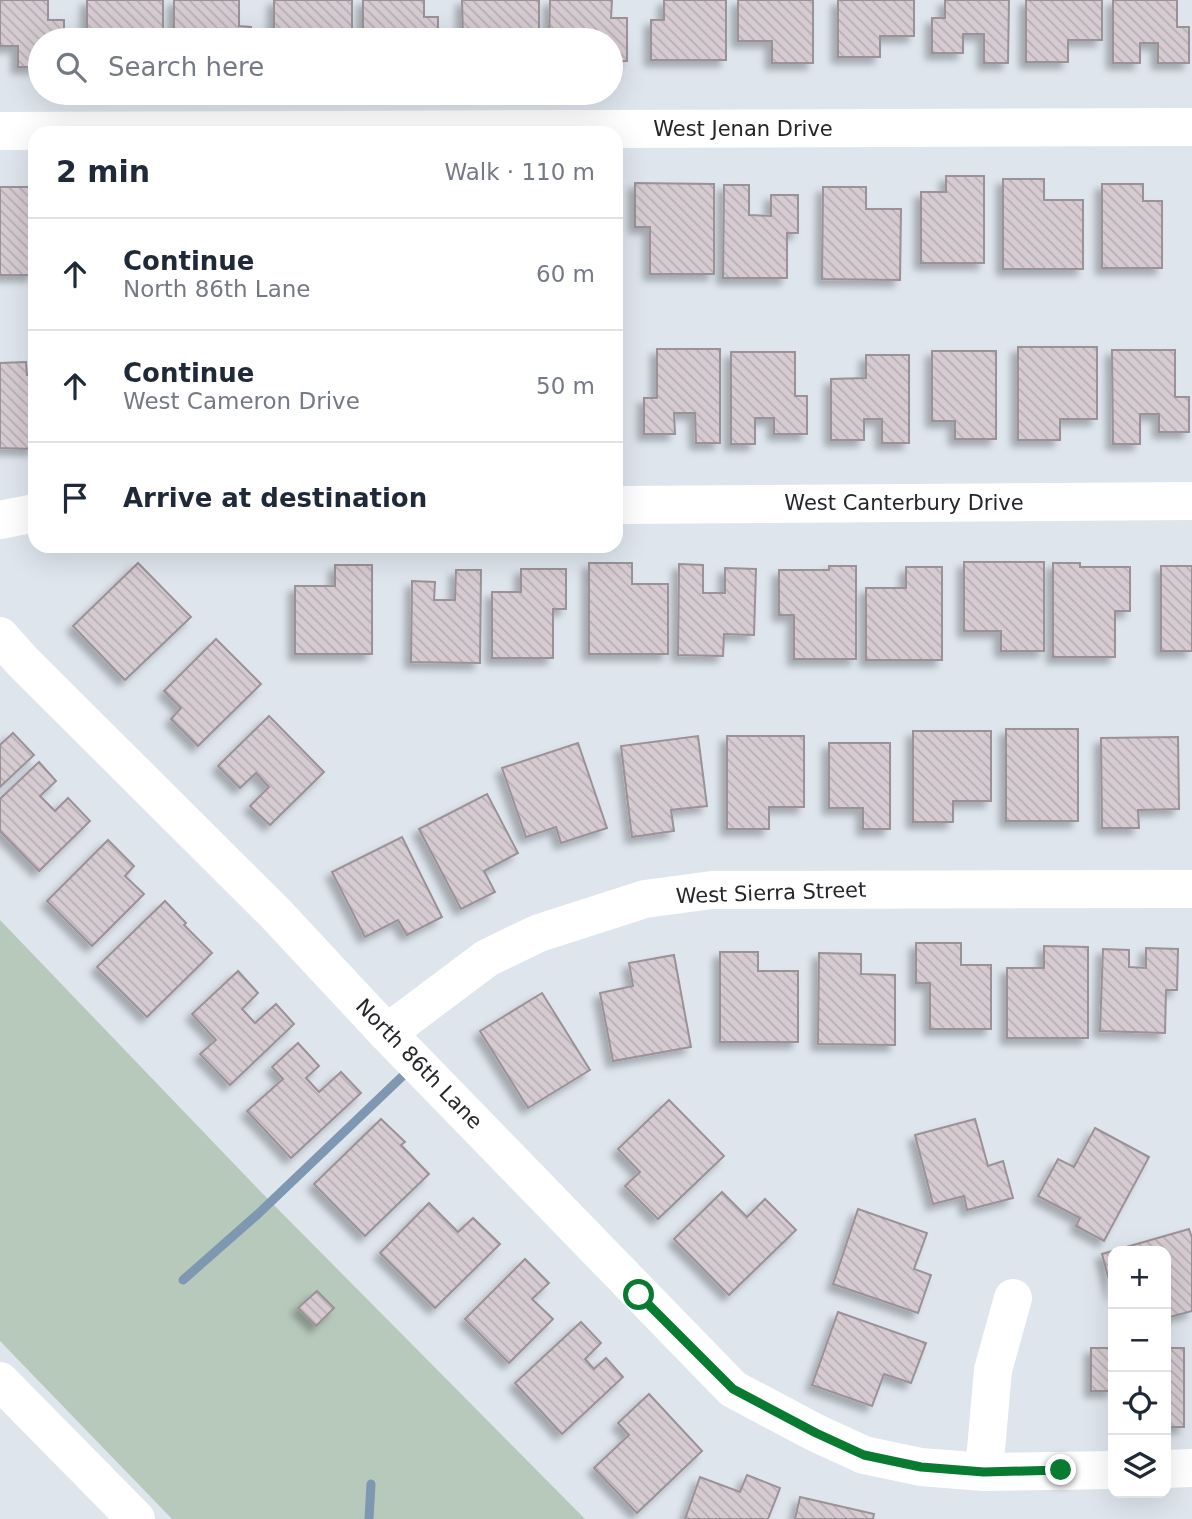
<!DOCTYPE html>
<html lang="en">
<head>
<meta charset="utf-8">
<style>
	body { margin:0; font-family:"DejaVu Sans",sans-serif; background:#f2f2f3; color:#1f2937 }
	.controls { position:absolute; right:21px; bottom:21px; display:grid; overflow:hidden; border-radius:14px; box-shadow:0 7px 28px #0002 }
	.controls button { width:63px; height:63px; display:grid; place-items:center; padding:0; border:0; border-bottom:2px solid #e0e1e3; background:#fff; color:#1f2937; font:35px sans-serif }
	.stop { position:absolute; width:21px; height:21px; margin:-16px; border:5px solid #087b31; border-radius:50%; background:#fff }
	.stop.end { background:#087b31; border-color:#fff; box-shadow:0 2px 7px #0008 }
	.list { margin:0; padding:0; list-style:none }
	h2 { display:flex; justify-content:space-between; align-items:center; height:91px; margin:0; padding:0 28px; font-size:30px }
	h2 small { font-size:23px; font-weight:400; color:#747a83 }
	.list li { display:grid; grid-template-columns:46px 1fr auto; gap:21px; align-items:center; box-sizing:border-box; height:112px; padding:0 28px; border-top:2px solid #e0e1e3 }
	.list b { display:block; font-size:26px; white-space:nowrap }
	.list p { margin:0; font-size:23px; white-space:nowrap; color:#747a83 }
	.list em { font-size:23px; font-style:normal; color:#747a83 }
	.icon { flex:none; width:38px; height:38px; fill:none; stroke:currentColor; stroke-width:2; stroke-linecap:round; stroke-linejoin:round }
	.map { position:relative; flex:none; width:1192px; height:1519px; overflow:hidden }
	.search { position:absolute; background:#fff; box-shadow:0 7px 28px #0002; left:28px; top:28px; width:595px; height:77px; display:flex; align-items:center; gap:18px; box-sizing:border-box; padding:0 24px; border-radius:38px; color:#747a83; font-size:26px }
	.panel { position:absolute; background:#fff; box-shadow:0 7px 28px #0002; left:28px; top:126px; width:595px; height:427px; border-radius:21px }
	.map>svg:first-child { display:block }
	.park { fill:#b7c9ba }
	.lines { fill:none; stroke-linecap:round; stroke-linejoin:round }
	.stream { stroke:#7d98b0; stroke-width:9 }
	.building { fill:url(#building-back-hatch); stroke:#9b9297; stroke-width:2; filter:url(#shadow) }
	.minor { stroke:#fff; stroke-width:38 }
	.route { stroke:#087b31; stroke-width:9 }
	.labels { text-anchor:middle; stroke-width:6; stroke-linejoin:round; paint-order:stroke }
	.street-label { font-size:21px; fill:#232528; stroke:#fff }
</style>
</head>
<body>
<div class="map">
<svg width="1192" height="1519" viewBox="0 0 1192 1519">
	<defs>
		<pattern id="building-back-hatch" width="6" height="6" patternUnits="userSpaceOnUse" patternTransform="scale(1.75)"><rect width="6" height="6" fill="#d5cbd0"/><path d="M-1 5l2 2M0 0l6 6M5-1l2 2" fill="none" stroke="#b7aeb3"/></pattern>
		<filter id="shadow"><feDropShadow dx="-6" dy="6" stdDeviation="3.5" flood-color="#0004"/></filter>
	</defs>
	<rect width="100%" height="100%" fill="#dee5ed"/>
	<polygon class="park" points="0,920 262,1193 585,1519 172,1519 0,1341"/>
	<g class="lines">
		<g class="stream">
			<polyline points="183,1280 258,1214 410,1069"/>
			<polyline points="369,1519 371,1484"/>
		</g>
	</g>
	<g class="building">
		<polygon points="0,0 48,0 48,20 64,20 64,40 40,40 40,67 18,67 18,46 0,46"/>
		<rect x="87" y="0" width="76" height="40"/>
		<polygon points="174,0 239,0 239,26 251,27 251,40 174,40"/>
		<rect x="274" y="0" width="78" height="40"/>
		<polygon points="363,0 424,0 424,17 438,17 438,40 363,40"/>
		<polygon points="462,0 539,0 539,40 463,40"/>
		<polygon points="550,0 612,0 611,18 627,18 627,61 611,61 611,40 549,40"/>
		<polygon points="664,0 726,0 726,60 651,60 651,20 664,20"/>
		<polygon points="738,0 813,0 813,63 772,63 772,41 738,41"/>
		<polygon points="838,0 914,0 914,36 880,36 880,57 838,57"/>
		<polygon points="945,0 1009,0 1008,63 984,63 984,34 963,34 963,53 932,53 932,18 945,18"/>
		<polygon points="1026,0 1102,0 1102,40 1068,40 1068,62 1026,62"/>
		<polygon points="1113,0 1177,0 1177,27 1189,27 1189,63 1158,63 1158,43 1140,43 1140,63 1113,63"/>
		<polygon points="946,176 984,176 984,263 921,263 921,192 946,192"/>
		<polygon points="1003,179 1044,179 1044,200 1083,200 1083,269 1003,269"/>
		<polygon points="635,183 714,184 714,274 650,274 650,227 635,227"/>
		<polygon points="1102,184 1143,184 1143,201 1162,201 1162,268 1102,268"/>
		<polygon points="724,185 749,185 749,215 771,216 771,195 798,195 798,233 787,233 787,278 723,278"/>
		<polygon points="0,187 35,187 34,275 0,275"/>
		<polygon points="823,187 866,187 866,209 901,209 900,280 822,279"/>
		<polygon points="1018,347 1097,347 1097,419 1060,419 1060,440 1018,440"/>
		<polygon points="657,349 720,349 720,443 696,443 695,413 674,413 675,434 644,434 644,398 657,398"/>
		<polygon points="1112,350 1175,350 1175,397 1189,397 1189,432 1159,432 1159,414 1140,414 1140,444 1113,444"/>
		<polygon points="932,351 996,351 996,439 955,439 955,421 932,421"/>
		<polygon points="731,352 795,352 795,396 807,396 807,434 774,434 774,418 755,418 755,444 731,444"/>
		<polygon points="866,355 909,355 909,443 882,443 882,419 864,419 864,440 831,440 831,379 866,378"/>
		<polygon points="26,362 27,375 35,375 35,449 0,448 0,363"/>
		<rect x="616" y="403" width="4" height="33"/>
		<polygon points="964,562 1044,562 1044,651 1001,651 1001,631 964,631"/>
		<polygon points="138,563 191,617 125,680 73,626"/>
		<polygon points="589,563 632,563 632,584 668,584 668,654 589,654"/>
		<polygon points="1053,563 1080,563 1080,567 1130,567 1130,611 1115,611 1115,657 1053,657"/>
		<polygon points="679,564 703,565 703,593 725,593 725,568 756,569 754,635 724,634 723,656 678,655"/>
		<polygon points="335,565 372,565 372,654 295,654 295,586 335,586"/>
		<polygon points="829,566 856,566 856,659 794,659 794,615 779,615 779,570 829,570"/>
		<rect x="1161" y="566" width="31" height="85"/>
		<polygon points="906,567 942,567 942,660 866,660 866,588 906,588"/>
		<polygon points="521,569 566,569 566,609 553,609 553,658 492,658 492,592 521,592"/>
		<polygon points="456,570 481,570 480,663 411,662 412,581 435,582 434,600 455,600"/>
		<polygon points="216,639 261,684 198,746 171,719 181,708 164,691"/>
		<polygon points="269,716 324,772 270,825 250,806 269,787 256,773 240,788 218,766"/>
		<rect x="1006" y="729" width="72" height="92"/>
		<polygon points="913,731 991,731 991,801 953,801 953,822 913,822"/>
		<polygon points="13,733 34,755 0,787 0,745"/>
		<polygon points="698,736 707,806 671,810 674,831 632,837 621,746"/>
		<polygon points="727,736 804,736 804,807 769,807 769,829 727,829"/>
		<polygon points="1178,737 1179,809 1138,810 1139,828 1102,828 1101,738"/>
		<polygon points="578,743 607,828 561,843 556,827 526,837 502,768"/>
		<polygon points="829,743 890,743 890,829 863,829 863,808 829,808"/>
		<polygon points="39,762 56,781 40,796 55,811 68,798 90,821 39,871 0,831 0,799"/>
		<polygon points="487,794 518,853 484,871 495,892 461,909 419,829"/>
		<polygon points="402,837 442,917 407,935 398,920 365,937 332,872"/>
		<polygon points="108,840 134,866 125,876 144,894 92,946 47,901"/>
		<polygon points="165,901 186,923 184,925 212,953 147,1017 97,967"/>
		<polygon points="916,943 961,943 961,965 991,965 991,1029 930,1029 930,983 916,983"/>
		<polygon points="1044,946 1088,947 1088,1038 1007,1038 1007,968 1044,968"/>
		<polygon points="1146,948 1178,949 1177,990 1166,990 1165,1033 1100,1031 1103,949 1129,950 1129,967 1146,968"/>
		<polygon points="720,952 758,952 758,971 798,971 798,1042 720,1042"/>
		<polygon points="819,953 861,954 861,974 895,975 895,1045 818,1044"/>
		<polygon points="674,955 691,1047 613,1061 600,993 633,986 629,963"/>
		<polygon points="238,971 258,993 242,1009 255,1023 276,1004 294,1024 230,1085 200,1054 216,1040 192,1014"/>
		<polygon points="542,993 590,1070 528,1108 480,1031"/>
		<polygon points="298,1043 319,1066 306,1078 319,1092 341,1072 361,1093 291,1158 247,1111 283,1079 272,1067"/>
		<polygon points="669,1100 724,1156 658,1219 625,1186 640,1172 618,1149"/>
		<polygon points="381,1119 405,1142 401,1145 429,1174 365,1236 314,1184"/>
		<polygon points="975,1119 988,1166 1003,1161 1013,1198 967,1210 964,1196 933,1204 915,1135"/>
		<polygon points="1095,1128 1149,1157 1104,1241 1076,1226 1080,1218 1038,1196 1058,1159 1074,1167"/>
		<polygon points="722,1192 747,1217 765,1199 796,1230 729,1295 674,1239"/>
		<polygon points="429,1203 458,1232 473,1218 500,1244 435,1308 380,1253"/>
		<polygon points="858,1209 927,1233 914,1269 931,1275 918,1313 833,1284"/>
		<polygon points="1189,1229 1192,1238 1192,1311 1166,1318 1166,1251 1113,1251 1113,1295 1102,1254"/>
		<polygon points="525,1259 549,1283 532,1299 553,1319 509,1363 465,1319"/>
		<polygon points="317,1291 334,1308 316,1326 298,1308"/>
		<polygon points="838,1312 926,1343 911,1383 884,1374 872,1406 812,1385"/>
		<polygon points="581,1322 601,1343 585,1359 594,1369 606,1358 623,1377 562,1434 515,1383"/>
		<rect x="1091" y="1348" width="22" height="43"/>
		<rect x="1166" y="1348" width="18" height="79"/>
		<polygon points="649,1394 702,1451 637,1513 594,1468 629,1435 618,1423"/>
		<polygon points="747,1475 780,1488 768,1519 685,1519 700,1477 740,1492"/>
		<polygon points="800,1497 874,1514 873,1519 795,1519"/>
	</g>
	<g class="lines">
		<g class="minor">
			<polyline points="0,131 1192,127"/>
			<polyline points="616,505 1192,501"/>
			<polyline points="0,520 35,513"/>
			<polyline points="0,636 23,662 276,914 387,1033 733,1389 816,1433 864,1455 921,1467 984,1472 1113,1470"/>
			<polyline points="387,1033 487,958 539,933 645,899 712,890 1192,889"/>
			<polyline points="0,1381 136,1519"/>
			<polyline points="1166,1469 1192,1468"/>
			<polyline points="984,1472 993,1370 1013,1298"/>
		</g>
	</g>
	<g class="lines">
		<polyline class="route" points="639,1295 733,1389 816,1433 864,1455 921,1467 984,1472 1061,1470"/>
	</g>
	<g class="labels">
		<g class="street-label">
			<text x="743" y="136">West Jenan Drive</text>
			<text x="904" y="510">West Canterbury Drive</text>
			<text transform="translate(771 893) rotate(-2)" y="7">West Sierra Street</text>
			<text transform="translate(419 1064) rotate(46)" y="7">North 86th Lane</text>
		</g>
	</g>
</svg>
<div class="controls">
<button>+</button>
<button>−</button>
<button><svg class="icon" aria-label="locate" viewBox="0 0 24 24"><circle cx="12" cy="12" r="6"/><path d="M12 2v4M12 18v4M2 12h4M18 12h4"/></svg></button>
<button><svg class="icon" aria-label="layers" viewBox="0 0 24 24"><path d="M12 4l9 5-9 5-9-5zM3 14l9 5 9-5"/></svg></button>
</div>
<div class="stop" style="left:639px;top:1295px"></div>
<div class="stop end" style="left:1061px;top:1470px"></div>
<div class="search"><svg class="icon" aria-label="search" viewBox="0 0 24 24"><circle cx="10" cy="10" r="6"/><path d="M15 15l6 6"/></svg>Search here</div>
<section class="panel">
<h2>2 min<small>Walk · 110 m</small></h2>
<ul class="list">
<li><svg class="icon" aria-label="ahead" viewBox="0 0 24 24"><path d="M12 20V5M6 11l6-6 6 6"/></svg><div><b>Continue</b><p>North 86th Lane</p></div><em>60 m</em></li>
<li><svg class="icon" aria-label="ahead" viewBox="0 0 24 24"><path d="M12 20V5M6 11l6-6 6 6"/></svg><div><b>Continue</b><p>West Cameron Drive</p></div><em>50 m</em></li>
<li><svg class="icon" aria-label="arrive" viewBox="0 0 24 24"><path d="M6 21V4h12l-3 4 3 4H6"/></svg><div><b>Arrive at destination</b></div></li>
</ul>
</section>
</div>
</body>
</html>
